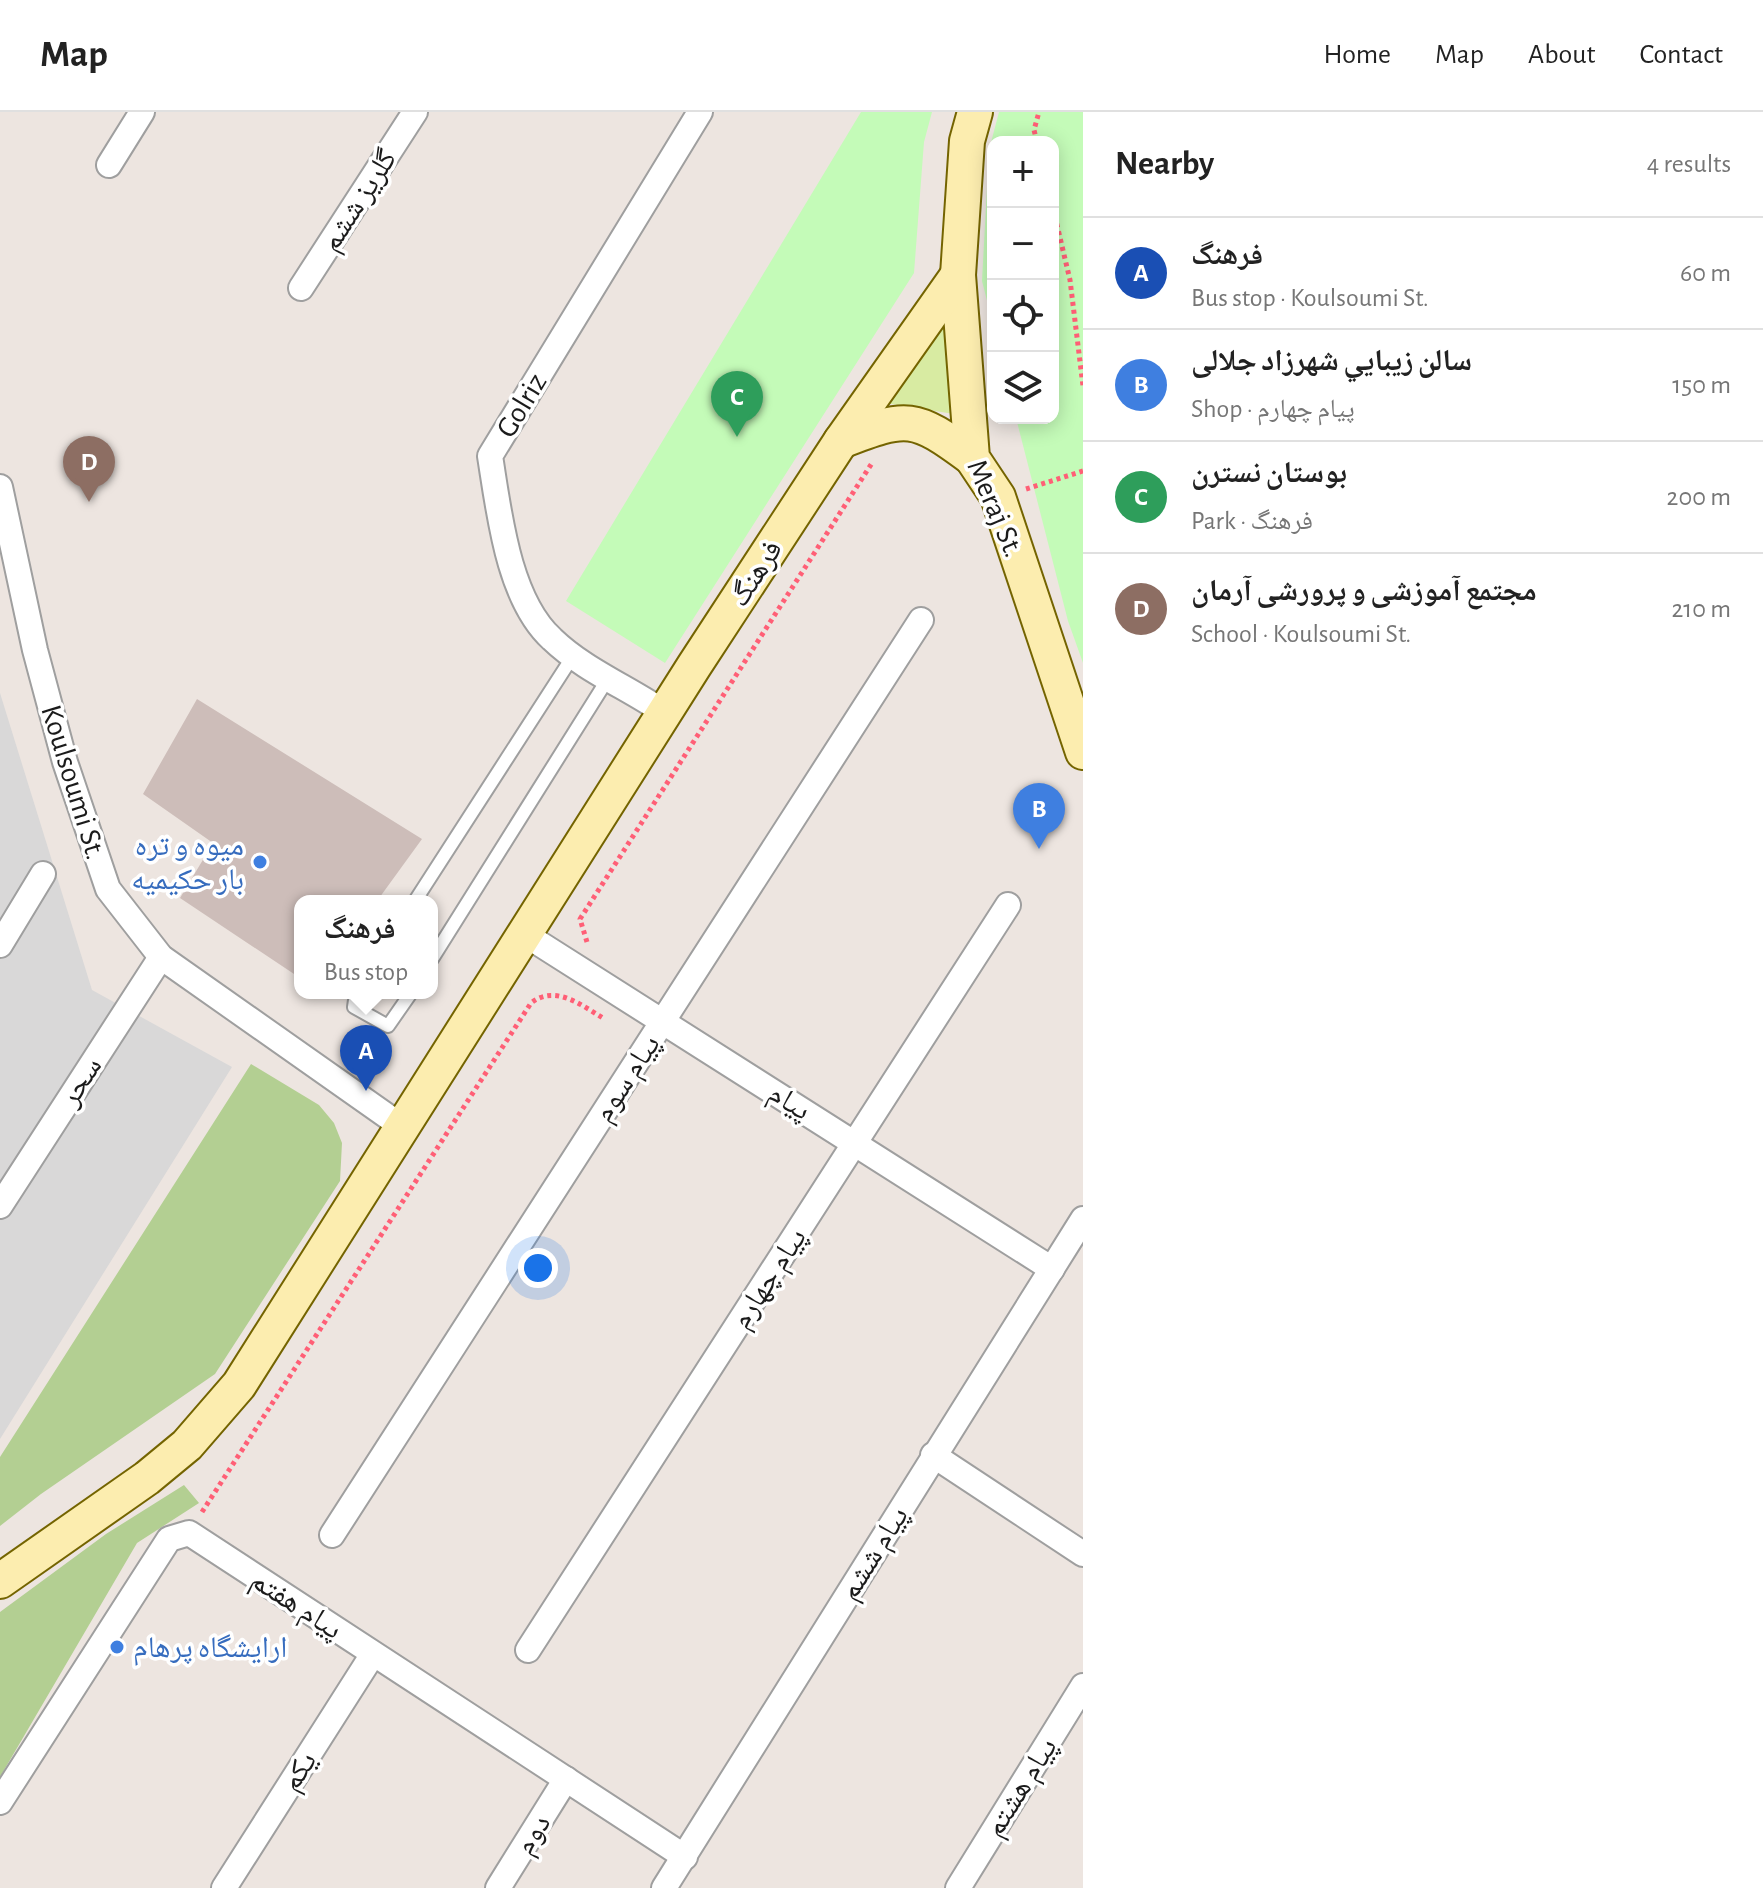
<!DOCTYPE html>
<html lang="en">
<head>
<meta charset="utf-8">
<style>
	body { margin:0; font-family:"Alegreya Sans","Noto Naskh Arabic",sans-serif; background:#f2f2f2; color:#222 }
	.controls { position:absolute; right:24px; top:24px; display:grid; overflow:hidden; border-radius:16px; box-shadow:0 4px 20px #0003 }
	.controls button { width:72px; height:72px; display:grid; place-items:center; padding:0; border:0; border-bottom:2px solid #e0e0e0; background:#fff; color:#222; font:40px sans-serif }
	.you { position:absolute; left:538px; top:1156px; width:28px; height:28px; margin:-20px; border:6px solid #fff; border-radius:50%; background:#1a73e8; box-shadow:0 0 0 12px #1a73e833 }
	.badge { display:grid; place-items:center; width:52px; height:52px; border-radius:50%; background:#c60031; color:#fff; font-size:26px; font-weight:700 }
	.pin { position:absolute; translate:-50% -66px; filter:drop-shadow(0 2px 4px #0008) }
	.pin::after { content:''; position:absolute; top:42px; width:28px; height:24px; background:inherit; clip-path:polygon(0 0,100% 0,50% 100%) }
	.popup { position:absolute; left:294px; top:783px; width:144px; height:104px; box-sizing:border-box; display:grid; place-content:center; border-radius:16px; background:#fff; filter:drop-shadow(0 2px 6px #0005); font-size:26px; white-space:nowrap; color:#767676 }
	.popup b { font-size:30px; color:#222 }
	.popup::after { content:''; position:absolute; left:50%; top:100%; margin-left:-16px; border:16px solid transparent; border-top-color:#fff }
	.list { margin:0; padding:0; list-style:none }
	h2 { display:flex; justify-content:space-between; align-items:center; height:104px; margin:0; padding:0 32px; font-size:34px }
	h2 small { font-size:26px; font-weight:400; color:#767676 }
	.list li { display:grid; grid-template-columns:52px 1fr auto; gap:24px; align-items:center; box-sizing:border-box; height:112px; padding:0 32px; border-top:2px solid #e0e0e0 }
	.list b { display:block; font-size:30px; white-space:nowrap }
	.list p { margin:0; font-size:26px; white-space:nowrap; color:#767676 }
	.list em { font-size:26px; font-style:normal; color:#767676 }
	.icon { flex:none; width:44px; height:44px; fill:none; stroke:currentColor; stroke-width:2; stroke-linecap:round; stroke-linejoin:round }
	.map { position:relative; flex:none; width:1083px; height:1776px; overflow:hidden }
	header { display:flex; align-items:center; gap:48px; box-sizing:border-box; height:112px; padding:0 40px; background:#fff; border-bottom:2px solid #e0e0e0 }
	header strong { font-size:38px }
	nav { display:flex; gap:44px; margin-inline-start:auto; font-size:28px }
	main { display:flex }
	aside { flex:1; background:#fff }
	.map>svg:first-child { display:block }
	.residential { fill:#d9d8d8 }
	.grass { fill:#d8eba2 }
	.forest { fill:#b3cf92 }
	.park { fill:#c4fbb8 }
	.building { fill:#cdbdb9 }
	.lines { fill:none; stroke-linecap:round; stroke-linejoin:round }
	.service-casing { stroke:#9f9f9f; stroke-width:16 }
	.minor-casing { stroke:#9f9f9f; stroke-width:28 }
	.secondary-casing { stroke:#746400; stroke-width:38 }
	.path { stroke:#ff5f76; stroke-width:5; stroke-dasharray:4 4; stroke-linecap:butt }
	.service { stroke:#fff; stroke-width:12 }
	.minor { stroke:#fff; stroke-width:24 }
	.secondary { stroke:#fcedaf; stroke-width:34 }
	.shop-dot { fill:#3f7fe0; stroke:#fff; stroke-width:3 }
	.labels { text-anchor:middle; stroke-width:7; stroke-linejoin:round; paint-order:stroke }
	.street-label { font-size:30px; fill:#1b1b1b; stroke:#fff }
	.shop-label { font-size:30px; fill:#366cbe; stroke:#fff; text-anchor:end }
</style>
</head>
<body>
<header>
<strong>Map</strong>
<nav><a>Home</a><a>Map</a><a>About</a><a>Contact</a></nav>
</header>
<main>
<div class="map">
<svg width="1083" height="1776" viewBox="0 0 1083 1776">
	<rect width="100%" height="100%" fill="#ede5e0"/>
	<polygon class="residential" points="0,581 92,878 232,955 0,1327"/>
	<polygon class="grass" points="948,202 954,302 885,291"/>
	<g class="forest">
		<polygon points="251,952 319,993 334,1011 342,1031 340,1069 215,1262 41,1382 0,1414 0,1345"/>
		<polygon points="184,1373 199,1391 137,1431 0,1665 0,1500 106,1422"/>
	</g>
	<g class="park">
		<polygon points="861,0 932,0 924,30 914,161 665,551 566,489"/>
		<polygon points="999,0 1083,0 1083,551 1068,509 1016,306 1053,306 1053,30 993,30 993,212 982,169 989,38"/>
	</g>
	<polygon class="building" points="197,587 422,727 377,789 300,789 300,866 180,786 213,731 143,682"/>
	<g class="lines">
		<g class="service-casing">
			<g id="service">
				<polyline points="415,789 573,544"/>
				<polyline points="432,847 609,565"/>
				<polyline points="356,881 354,895 388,914 411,881"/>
			</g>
		</g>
		<g class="minor-casing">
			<g id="minor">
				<polyline points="109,53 142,0"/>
				<polyline points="301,176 415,0"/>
				<polyline points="0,375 35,538 65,650 108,777 161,845 404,1016"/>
				<path d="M 665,601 C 629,576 584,558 552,527 C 508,487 499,400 490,344 L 700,0"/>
				<polyline points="526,823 1052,1157"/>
				<polyline points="0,833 43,762"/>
				<polyline points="0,1094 161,845"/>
				<polyline points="933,1343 1083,1442"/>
				<polyline points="332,1423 921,508"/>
				<polyline points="528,1538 1008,793"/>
				<polyline points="0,1690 169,1427 189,1421 685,1745"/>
				<polyline points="224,1776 373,1542"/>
				<polyline points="498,1776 566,1667"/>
				<polyline points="664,1776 1083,1107"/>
				<polyline points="958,1776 1083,1574"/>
			</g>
		</g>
		<g class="secondary-casing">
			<g id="secondary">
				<polyline points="975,0 967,29 958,163 972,346 998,385 1083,640"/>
				<path d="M 841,329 C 908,303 914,303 972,346"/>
				<polyline points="0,1469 147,1366 187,1333 239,1273 694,554 841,329 958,163"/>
			</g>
		</g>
		<g class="path">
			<polyline points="1037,30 1034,18 1039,0"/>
			<polyline points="1053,96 1070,168 1083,274"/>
			<polyline points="1026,377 1083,359"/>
			<polyline points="587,830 580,807 872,351"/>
			<path d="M 202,1400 L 531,891 C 555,872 581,893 603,906"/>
		</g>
		<use href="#service" class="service"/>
		<use href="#minor" class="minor"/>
		<use href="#secondary" class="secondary"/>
	</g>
	<g class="shop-dot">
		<circle cx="260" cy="750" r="8"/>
		<circle cx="117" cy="1535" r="8"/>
	</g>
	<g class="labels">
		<g class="street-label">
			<text transform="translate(358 88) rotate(-57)" y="10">گلریز ششم</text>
			<text transform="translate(521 293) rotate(-59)" y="10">Golriz</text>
			<text transform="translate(996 396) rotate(67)" y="10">Meraj St.</text>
			<text transform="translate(755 461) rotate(-57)" y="10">فرهنگ</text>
			<text transform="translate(74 670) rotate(73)" y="10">Koulsoumi St.</text>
			<text transform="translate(626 966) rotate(-57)" y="10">پیام سوم</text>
			<text transform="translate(80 969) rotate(-57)" y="10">سحر</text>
			<text transform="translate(790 989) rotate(32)" y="10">پیام</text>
			<text transform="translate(768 1166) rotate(-57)" y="10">پیام چهارم</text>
			<text transform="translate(873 1441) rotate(-58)" y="10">پیام ششم</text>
			<text transform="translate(297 1492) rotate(33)" y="10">پیام هفتم</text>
			<text transform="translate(298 1659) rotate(-57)" y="10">یکم</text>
			<text transform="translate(1020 1675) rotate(-58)" y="10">پیام هشتم</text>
			<text transform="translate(532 1722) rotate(-58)" y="10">دوم</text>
		</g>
		<g class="shop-label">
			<text x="244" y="743">میوه و تره<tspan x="244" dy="34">بار حکیمیه</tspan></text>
			<text x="133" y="1545" text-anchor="start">ارایشگاه پرهام</text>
		</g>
	</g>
</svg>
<div class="controls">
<button>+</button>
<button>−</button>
<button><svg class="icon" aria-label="locate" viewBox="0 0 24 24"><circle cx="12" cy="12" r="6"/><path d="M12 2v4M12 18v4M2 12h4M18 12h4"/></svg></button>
<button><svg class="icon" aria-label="layers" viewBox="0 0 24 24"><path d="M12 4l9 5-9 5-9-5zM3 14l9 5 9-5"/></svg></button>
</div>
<div class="you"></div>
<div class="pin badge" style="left:366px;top:979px;background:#1a4fb4">A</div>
<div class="popup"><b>فرهنگ</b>Bus stop</div>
<div class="pin badge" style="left:1039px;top:737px;background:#3f7fe0">B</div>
<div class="pin badge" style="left:737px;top:325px;background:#2e9e5b">C</div>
<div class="pin badge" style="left:89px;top:390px;background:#8d6e63">D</div>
</div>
<aside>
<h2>Nearby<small>4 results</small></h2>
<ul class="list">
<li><span class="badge" style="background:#1a4fb4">A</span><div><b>فرهنگ</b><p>Bus stop · Koulsoumi St.</p></div><em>60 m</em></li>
<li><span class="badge" style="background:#3f7fe0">B</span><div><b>سالن زيبايي شهرزاد جلالى</b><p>Shop · پیام چهارم</p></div><em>150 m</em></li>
<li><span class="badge" style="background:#2e9e5b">C</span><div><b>بوستان نسترن</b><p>Park · فرهنگ</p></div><em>200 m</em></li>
<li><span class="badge" style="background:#8d6e63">D</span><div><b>مجتمع آموزشی و پرورشی آرمان</b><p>School · Koulsoumi St.</p></div><em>210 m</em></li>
</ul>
</aside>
</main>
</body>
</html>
